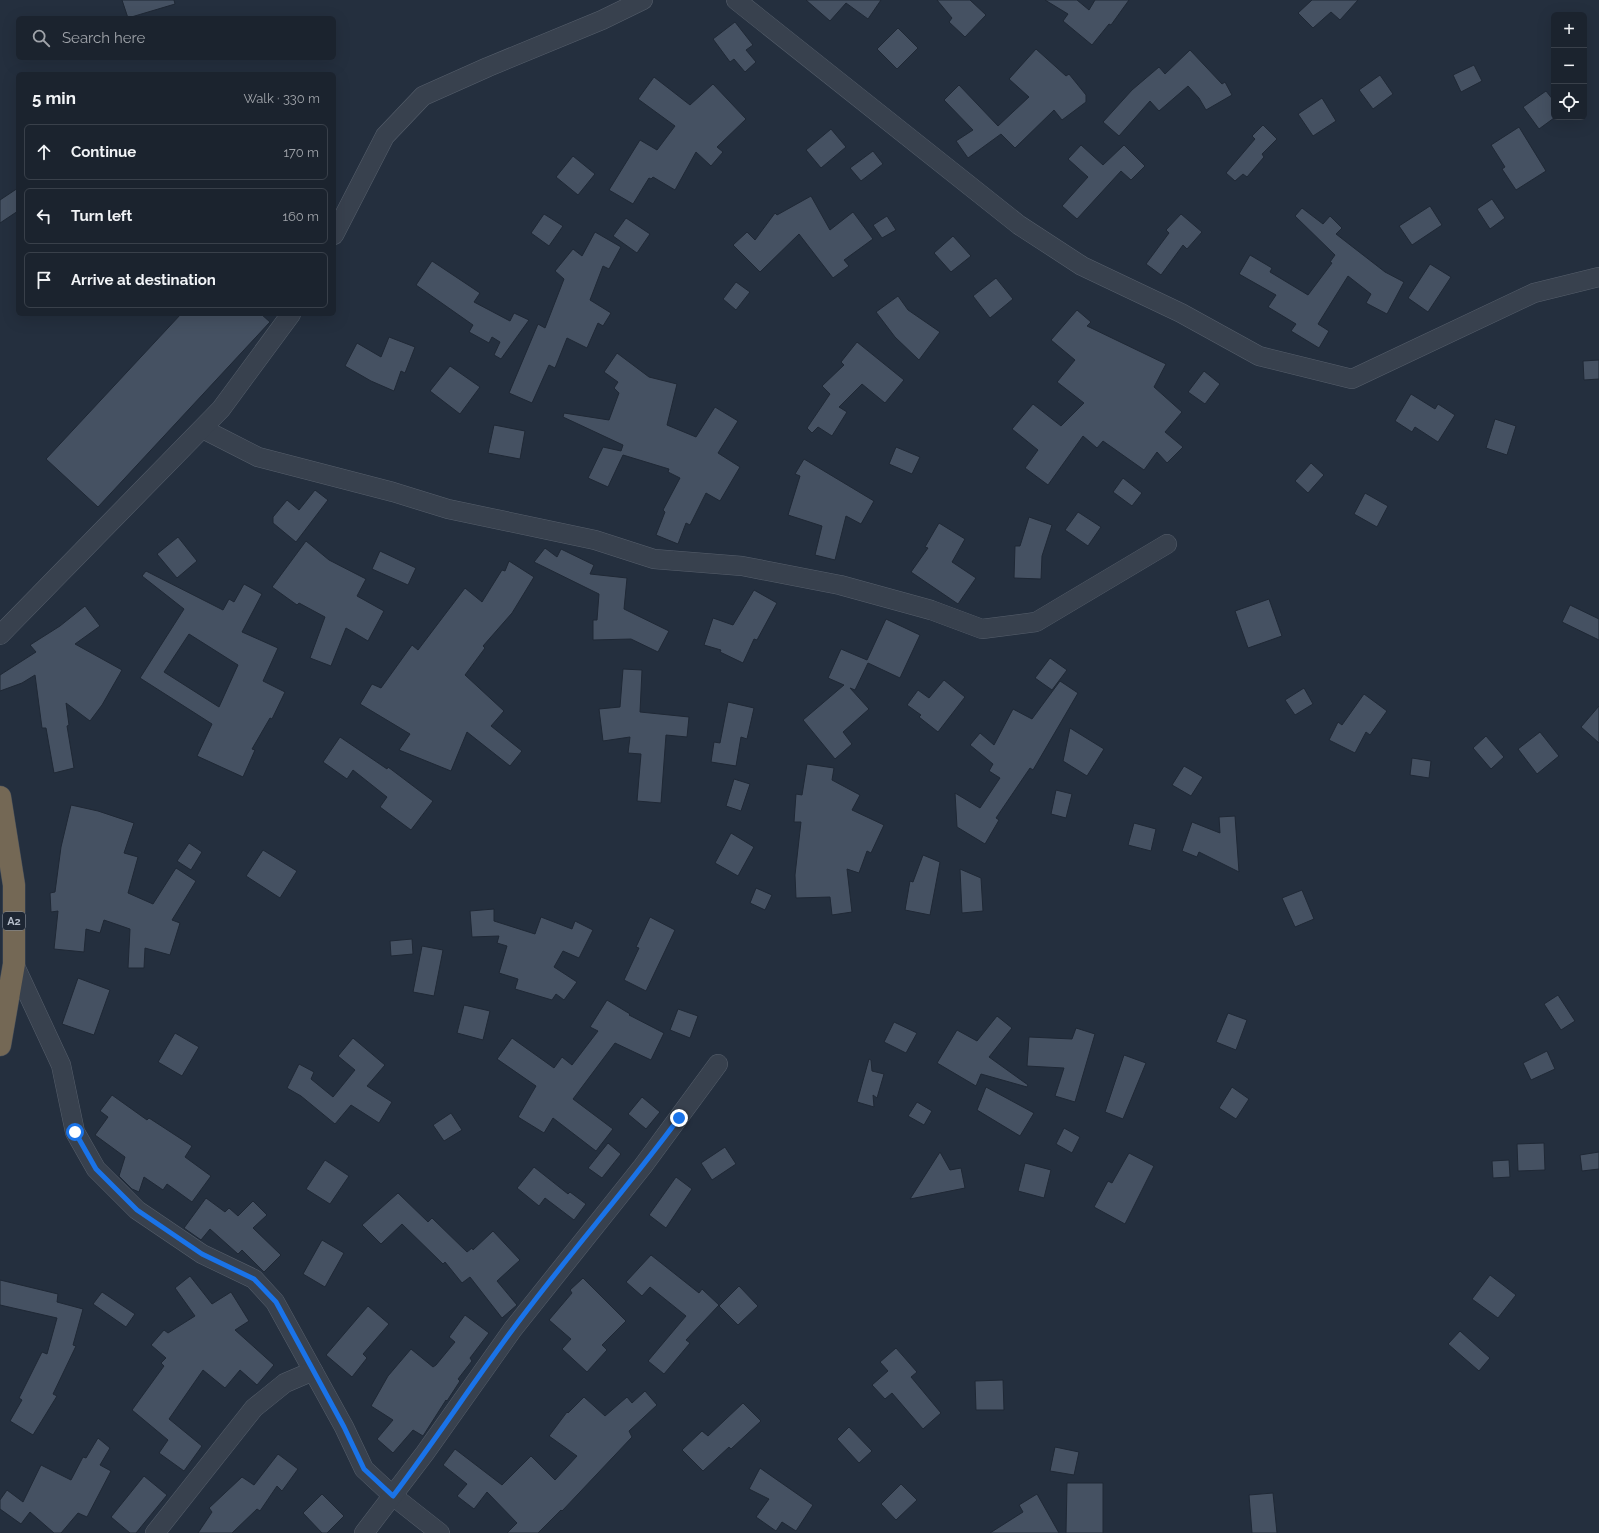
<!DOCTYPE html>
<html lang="en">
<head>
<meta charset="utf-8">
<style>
	body { margin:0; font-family:Raleway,sans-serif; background:#242b36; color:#f1f3f6 }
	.controls { position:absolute; right:12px; top:12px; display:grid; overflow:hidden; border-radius:6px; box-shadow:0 4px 16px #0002 }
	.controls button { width:36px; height:36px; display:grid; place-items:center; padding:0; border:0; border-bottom:1px solid #39404a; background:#1b232e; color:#f1f3f6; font:20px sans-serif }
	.stop { position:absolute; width:12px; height:12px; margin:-9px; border:3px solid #1a73e8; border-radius:50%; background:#fff }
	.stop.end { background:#1a73e8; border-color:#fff; box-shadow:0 1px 4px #0008 }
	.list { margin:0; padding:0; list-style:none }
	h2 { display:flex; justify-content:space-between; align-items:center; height:52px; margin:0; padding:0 16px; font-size:17px }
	h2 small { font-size:13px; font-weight:400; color:#a0a4aa }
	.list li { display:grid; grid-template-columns:26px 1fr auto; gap:12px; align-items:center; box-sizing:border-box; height:56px; margin:0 8px 8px; padding:0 8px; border:1px solid #39404a; border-radius:6px }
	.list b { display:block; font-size:15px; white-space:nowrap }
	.list em { font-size:13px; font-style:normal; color:#a0a4aa }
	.icon { flex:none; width:22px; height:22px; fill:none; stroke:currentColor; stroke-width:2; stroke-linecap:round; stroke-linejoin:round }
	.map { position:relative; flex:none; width:1599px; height:1533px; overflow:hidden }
	.search { position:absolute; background:#1b232e; box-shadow:0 4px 16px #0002; left:16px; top:16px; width:320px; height:44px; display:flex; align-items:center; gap:10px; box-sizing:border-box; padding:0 14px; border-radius:6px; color:#a0a4aa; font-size:15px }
	.panel { position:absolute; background:#1b232e; box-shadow:0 4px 16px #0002; left:16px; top:72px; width:320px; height:244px; border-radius:6px }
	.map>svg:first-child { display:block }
	.building { fill:#455162; stroke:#1f2835; fill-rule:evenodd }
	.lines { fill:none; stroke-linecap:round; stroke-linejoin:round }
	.minor-casing { stroke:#565f6c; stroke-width:20 }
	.highway-casing { stroke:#434c59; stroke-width:23 }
	.minor { stroke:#38414e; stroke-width:19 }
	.highway { stroke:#746855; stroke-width:22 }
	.route { stroke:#1a73e8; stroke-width:5 }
	.labels { text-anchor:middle; stroke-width:3; stroke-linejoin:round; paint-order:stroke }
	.shield { fill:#1d2633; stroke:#878f9c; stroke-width:1 }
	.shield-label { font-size:11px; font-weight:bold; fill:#b4bcc9 }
</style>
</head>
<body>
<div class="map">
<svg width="1599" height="1533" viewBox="0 0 1599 1533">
	<rect width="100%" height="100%" fill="#242f3e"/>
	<g class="building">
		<polygon points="122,0 174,0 175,4 128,18"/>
		<polygon points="806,0 881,0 868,19 846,3 830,21"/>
		<polygon points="937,0 970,0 986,15 965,37 949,22 952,18"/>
		<polygon points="1045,0 1077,0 1089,10 1095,0 1129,0 1111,25 1109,24 1092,45 1063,21 1068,14"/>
		<polygon points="1312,0 1358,0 1340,20 1331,12 1313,28 1298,13"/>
		<polygon points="735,22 753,45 746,50 756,62 745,72 734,59 730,62 713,39"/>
		<polygon points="898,28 918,48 897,69 877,49"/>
		<polygon points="1036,49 1066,76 1069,74 1086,95 1086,102 1062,120 1054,110 1015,148 1001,134 968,158 956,141 973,130 944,100 959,85 998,126 1029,97 1009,79"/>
		<polygon points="1190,50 1222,84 1225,82 1232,95 1206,110 1199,98 1188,86 1159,111 1150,101 1119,136 1103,122 1132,90 1159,67 1165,74"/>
		<polygon points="1474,65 1482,81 1461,92 1453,75"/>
		<polygon points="1380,75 1393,94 1373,109 1359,90"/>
		<polygon points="654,77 690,105 713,84 746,119 717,147 723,152 711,166 696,152 675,190 653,177 651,179 649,178 633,204 609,190 640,140 657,150 675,126 638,99"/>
		<polygon points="1546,91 1554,101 1554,118 1539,129 1523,107"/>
		<polygon points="1322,98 1336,121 1313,136 1298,114"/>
		<polygon points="1263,125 1277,139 1262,154 1264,157 1247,177 1243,174 1235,181 1226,173 1255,139 1252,136"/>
		<polygon points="1519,127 1546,171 1516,190 1502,169 1505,167 1491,145"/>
		<polygon points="831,129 846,147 821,168 806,150"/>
		<polygon points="1081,145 1103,165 1124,145 1145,166 1131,180 1121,171 1077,219 1062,206 1088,177 1068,159"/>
		<polygon points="873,151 883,164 861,181 850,168"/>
		<polygon points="573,156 595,174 578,195 556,177"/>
		<polygon points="18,188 18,211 0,223 0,200"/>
		<polygon points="811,196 830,230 853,212 873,239 844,260 849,266 833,278 799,234 760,272 733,245 747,232 755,240 775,213 777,215"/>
		<polygon points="1492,199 1505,218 1490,229 1477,209"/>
		<polygon points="1430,206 1442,225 1412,245 1399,226"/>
		<polygon points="1302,208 1323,224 1330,216 1342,228 1336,234 1385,272 1404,282 1387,314 1366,303 1371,294 1348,276 1318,324 1329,331 1319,348 1291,331 1296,324 1268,307 1276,295 1239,274 1250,255 1272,268 1270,272 1308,295 1332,263 1330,262 1335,255 1295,216"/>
		<polygon points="544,214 563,226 549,246 531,233"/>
		<polygon points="1181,214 1202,232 1187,249 1183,245 1161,275 1146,264 1169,233 1166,230"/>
		<polygon points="887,216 896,230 882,238 873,225"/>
		<polygon points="626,218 650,234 637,253 613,236"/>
		<polygon points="595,232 621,247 609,269 603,266 590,300 611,313 603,326 598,323 587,348 567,338 555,368 549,365 532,403 509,393 538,324 545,328 564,279 555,271 573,249 582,256"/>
		<polygon points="953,236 971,256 951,272 934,253"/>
		<polygon points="432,261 480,293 474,302 510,321 514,313 529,320 501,359 494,355 500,342 492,337 489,343 469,332 473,325 416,285"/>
		<polygon points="1430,264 1451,277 1428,312 1408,298"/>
		<polygon points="996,278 1013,299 990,318 973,296"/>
		<polygon points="736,282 750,292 736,310 723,299"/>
		<polygon points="898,296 908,310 940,332 919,360 895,337 876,312"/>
		<polygon points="1077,310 1091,322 1087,326 1166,364 1154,387 1182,412 1165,432 1183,447 1167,463 1157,452 1144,470 1103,441 1097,448 1083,436 1048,485 1025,468 1038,450 1012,429 1033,404 1061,426 1084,403 1057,382 1075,360 1051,340"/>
		<polygon points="181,314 261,314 270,322 98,507 46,459"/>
		<polygon points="389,337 415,347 405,373 401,371 394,391 371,381 345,366 357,343 381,357"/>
		<polygon points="857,342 904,380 885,403 862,384 839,407 847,412 832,436 818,427 812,433 807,428 830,394 822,386 844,365 841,362"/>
		<polygon points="617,353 649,377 677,384 667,425 696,437 715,407 738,421 718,453 740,467 720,501 706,493 690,525 686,523 678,544 656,535 665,512 663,510 680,478 668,472 669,469 623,455 608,487 588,478 603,447 621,451 623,445 563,417 564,413 609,420 619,393 614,388 618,382 604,372"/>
		<polygon points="1599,360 1599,379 1584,380 1583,361"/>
		<polygon points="450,366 480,387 460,414 430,391"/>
		<polygon points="1204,371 1220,384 1205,404 1188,392"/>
		<polygon points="1411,394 1435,409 1438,404 1455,415 1438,442 1415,427 1412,432 1395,421"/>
		<polygon points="1495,419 1516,426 1507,455 1486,448"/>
		<polygon points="494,425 525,431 520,459 488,453"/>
		<polygon points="896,447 920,457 912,474 889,464"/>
		<polygon points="804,459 874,501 861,524 846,516 835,560 815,555 822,526 788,515 800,476 795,474"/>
		<polygon points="1311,463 1324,475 1308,493 1295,481"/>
		<polygon points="1123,478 1142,493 1132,506 1113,492"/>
		<polygon points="315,490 328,500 296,542 273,523 273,517 287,500 299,510"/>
		<polygon points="1365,493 1388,506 1377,527 1354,514"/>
		<polygon points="1078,512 1101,527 1088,546 1065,530"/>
		<polygon points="1029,517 1052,525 1042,556 1041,579 1014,578 1015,546 1020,546"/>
		<polygon points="939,523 965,539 952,562 976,578 958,604 911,572 928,548 925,547"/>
		<polygon points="178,537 197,561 177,578 157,554"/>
		<polygon points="306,541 329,560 366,579 357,596 384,611 368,641 346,628 331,666 310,658 325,617 299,603 297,605 272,587"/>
		<polygon points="545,548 557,557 561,549 594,565 590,574 627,578 624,609 669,631 658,652 631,639 593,640 593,620 597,620 599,594 534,562"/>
		<polygon points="380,551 416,568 408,585 372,569"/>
		<polygon points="509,561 534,577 512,613 483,646 485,648 465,675 504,711 491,726 522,751 510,766 467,732 451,771 399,750 410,734 360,704 372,684 381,688 412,645 418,650 465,588 482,602 502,570 505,571"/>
		<path d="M 146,571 L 223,610 L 229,599 L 234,602 L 244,584 L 262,594 L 242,632 L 278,648 L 263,681 L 285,692 L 272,719 L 270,718 L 252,749 L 255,750 L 243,777 L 197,756 L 212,724 L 140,678 L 184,609 L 142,576 ZM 189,634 L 238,665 L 219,707 L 164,672 Z"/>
		<polygon points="754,590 777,603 757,640 754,639 743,663 720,652 721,650 704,645 713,618 733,625"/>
		<polygon points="1269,599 1282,636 1248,648 1235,611"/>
		<polygon points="1570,605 1599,619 1599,640 1562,622"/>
		<polygon points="85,606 100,626 75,644 122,670 102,705 90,721 66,703 69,725 67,726 74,768 54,773 46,728 42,728 35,675 22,683 0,691 0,675 36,652 30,645 60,626"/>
		<polygon points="886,619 920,635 900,678 868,663 855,690 850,688 869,709 843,732 852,744 835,759 803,720 844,685 828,678 841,649 867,660"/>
		<polygon points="1050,658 1067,670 1052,690 1035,678"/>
		<polygon points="623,669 642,670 640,712 689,717 687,737 666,735 661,803 637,801 641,754 628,753 630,737 603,741 599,709 620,707"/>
		<polygon points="944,680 965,697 938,732 919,717 921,715 907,705 918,690 929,698"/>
		<polygon points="1060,681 1078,693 1033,770 1030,768 996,818 999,820 985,844 957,827 955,793 980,808 1000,778 989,771 993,764 970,745 980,733 994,745 1013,709 1032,719"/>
		<polygon points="1304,688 1313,704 1295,715 1285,700"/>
		<polygon points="1364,694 1387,711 1370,735 1366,732 1355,753 1329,740 1338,722 1342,725"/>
		<polygon points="728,702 754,708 747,739 741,737 736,766 711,762 714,742 720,743"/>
		<polygon points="1599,706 1599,743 1581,727"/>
		<polygon points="1070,728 1104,749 1087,776 1063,761"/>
		<polygon points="1540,732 1559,756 1537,774 1518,749"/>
		<polygon points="1486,736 1504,757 1491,769 1473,748"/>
		<polygon points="340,737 387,769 388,767 433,801 411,830 380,807 387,797 353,770 347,779 323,762"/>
		<polygon points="1412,758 1431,761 1429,778 1410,775"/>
		<polygon points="807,764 834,768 832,780 860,795 852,810 884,825 871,853 867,851 859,873 847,869 852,912 832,915 830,897 796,898 795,875 801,822 794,822 796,794 802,795"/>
		<polygon points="1184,766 1203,777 1191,796 1172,785"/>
		<polygon points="734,779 750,784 741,811 726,806"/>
		<polygon points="1056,790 1072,794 1066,818 1051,814"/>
		<polygon points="71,805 98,811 134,823 124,853 138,857 128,893 153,904 176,868 196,881 172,920 180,923 170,955 145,948 144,968 128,968 130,929 104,920 100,933 86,929 84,952 54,949 58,911 51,912 50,893 55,892 61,847"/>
		<polygon points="1235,816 1239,872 1199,852 1197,857 1182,851 1192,822 1220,833 1219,817"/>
		<polygon points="1134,823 1156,829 1151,851 1128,845"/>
		<polygon points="731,833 754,847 738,876 715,863"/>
		<polygon points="189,843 202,852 191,870 177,861"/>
		<polygon points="263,850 297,871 280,898 246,876"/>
		<polygon points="923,855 940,862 930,915 905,910 910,881 913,882"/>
		<polygon points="960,869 981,878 983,911 962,913"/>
		<polygon points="756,888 772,895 765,910 750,903"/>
		<polygon points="1302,890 1314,919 1295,927 1282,898"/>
		<polygon points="494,909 494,921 535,934 541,917 572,929 575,921 593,930 579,958 563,951 554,967 577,982 564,1000 556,994 552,1000 515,989 518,979 499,973 507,946 497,943 499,936 472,937 470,911"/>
		<polygon points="650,917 675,930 646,991 624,980 639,948 636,947"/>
		<polygon points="412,939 413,954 391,956 390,941"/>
		<polygon points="422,946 443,950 434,996 413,992"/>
		<polygon points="78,978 110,990 94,1035 62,1024"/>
		<polygon points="1558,995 1575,1021 1561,1030 1544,1004"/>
		<polygon points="607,1000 630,1014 629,1015 664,1033 651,1060 615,1043 573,1099 613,1129 596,1151 553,1118 544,1133 518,1117 536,1086 497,1059 512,1038 554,1068 562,1057 572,1065 598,1031 590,1027"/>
		<polygon points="464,1005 490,1011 483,1040 457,1033"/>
		<polygon points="678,1009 698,1016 690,1038 670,1030"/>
		<polygon points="1228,1013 1247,1020 1236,1050 1216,1042"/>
		<polygon points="997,1016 1012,1028 989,1057 1028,1085 1027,1087 981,1074 976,1086 937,1063 957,1030 977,1041"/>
		<polygon points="894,1022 917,1033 906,1053 884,1042"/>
		<polygon points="1076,1028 1095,1034 1075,1102 1055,1096 1064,1068 1027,1066 1029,1037 1072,1039"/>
		<polygon points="175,1033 199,1047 182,1076 158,1062"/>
		<polygon points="353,1038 385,1065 367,1086 392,1102 379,1123 351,1105 335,1124 301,1096 287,1088 299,1064 314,1072 311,1079 333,1097 355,1070 338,1056"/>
		<polygon points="1547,1051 1555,1069 1531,1080 1523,1063"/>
		<polygon points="1124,1055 1146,1063 1123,1119 1105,1112"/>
		<polygon points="869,1059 871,1060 872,1071 884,1074 877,1098 873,1095 874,1107 857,1102"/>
		<polygon points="986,1087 1034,1113 1020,1136 977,1110"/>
		<polygon points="1232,1087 1249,1099 1236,1119 1219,1108"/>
		<polygon points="112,1095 147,1120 149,1118 192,1146 185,1157 211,1176 192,1202 167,1184 163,1190 144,1177 139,1192 132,1189 119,1176 125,1157 95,1135 108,1117 100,1111"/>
		<polygon points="642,1097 660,1112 646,1129 628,1114"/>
		<polygon points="917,1102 932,1111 924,1125 908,1116"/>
		<polygon points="451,1113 462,1130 444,1141 433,1125"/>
		<polygon points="1064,1128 1080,1137 1072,1153 1056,1144"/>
		<polygon points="608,1143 621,1154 602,1178 588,1168"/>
		<polygon points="1544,1143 1545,1170 1518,1171 1517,1144"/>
		<polygon points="725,1147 736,1164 712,1180 701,1163"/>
		<polygon points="940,1152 950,1170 961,1168 965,1188 910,1199"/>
		<polygon points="1599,1152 1599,1169 1582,1171 1580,1155"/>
		<polygon points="1129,1153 1154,1166 1125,1224 1094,1207 1108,1181 1112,1183"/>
		<polygon points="325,1160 349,1176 330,1204 306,1189"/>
		<polygon points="1509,1160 1510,1177 1493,1178 1492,1161"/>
		<polygon points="1025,1163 1051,1170 1044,1198 1018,1191"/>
		<polygon points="534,1167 568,1194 570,1192 586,1204 574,1220 545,1198 539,1206 517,1188"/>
		<polygon points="676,1177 692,1189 666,1228 649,1215"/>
		<polygon points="398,1193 428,1222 432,1218 467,1252 472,1248 473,1250 493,1231 520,1260 497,1281 517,1305 502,1318 470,1277 462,1283 445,1262 443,1264 402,1224 381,1244 362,1225"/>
		<polygon points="206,1198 225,1212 229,1208 238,1216 253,1201 267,1215 253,1228 281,1255 264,1272 242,1250 238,1254 210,1229 201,1240 184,1228"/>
		<polygon points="322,1240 344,1253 325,1287 303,1274"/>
		<polygon points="651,1255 699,1293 702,1289 719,1305 686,1340 690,1343 664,1374 648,1361 686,1316 650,1287 642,1296 626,1282"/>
		<polygon points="1490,1275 1516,1295 1498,1318 1472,1299"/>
		<polygon points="190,1276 212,1304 231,1292 249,1321 235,1330 274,1365 257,1385 240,1370 225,1388 203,1370 169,1419 202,1446 184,1471 159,1453 168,1440 132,1410 164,1366 161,1363 166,1358 151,1345 164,1330 168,1333 195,1316 175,1288"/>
		<polygon points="583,1278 626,1321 602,1345 607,1350 587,1372 562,1349 571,1339 549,1320 572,1293 570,1290"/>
		<polygon points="0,1280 58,1294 57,1302 83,1309 73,1345 76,1346 53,1394 57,1396 33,1435 10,1421 22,1400 19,1398 42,1352 47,1354 57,1318 0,1305"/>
		<polygon points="739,1286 758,1306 738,1325 719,1306"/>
		<polygon points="102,1292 135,1314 126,1327 93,1304"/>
		<polygon points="368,1306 389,1324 363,1354 367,1358 352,1377 326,1355"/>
		<polygon points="465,1315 489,1333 470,1358 472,1361 458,1379 460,1381 447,1401 446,1400 423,1436 413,1430 393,1453 377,1439 393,1420 371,1406 388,1376 411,1349 433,1367 436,1365 455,1342 449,1337"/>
		<polygon points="1460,1331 1490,1358 1479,1371 1448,1344"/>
		<polygon points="896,1348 917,1372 911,1377 941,1413 923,1429 892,1393 885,1399 872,1385 888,1371 880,1362"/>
		<polygon points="1003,1380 1004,1410 976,1410 975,1381"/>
		<polygon points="645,1391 657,1405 629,1431 632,1437 562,1511 561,1510 538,1533 507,1533 517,1523 487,1492 474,1509 457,1496 467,1484 443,1465 455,1449 502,1485 531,1456 555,1480 577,1456 549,1436 567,1412 568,1413 584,1397 605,1416 627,1397 632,1403"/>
		<polygon points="743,1403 761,1421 731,1449 729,1447 703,1471 682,1450 702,1431 708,1436"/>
		<polygon points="849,1427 872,1451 859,1463 837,1439"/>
		<polygon points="98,1438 110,1448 100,1465 111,1471 87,1517 78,1513 61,1533 54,1533 30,1512 21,1524 0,1509 0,1500 7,1490 23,1502 41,1465 71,1480 83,1457 86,1458"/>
		<polygon points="1055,1447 1079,1452 1074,1475 1050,1471"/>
		<polygon points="278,1454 298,1469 282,1491 277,1486 260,1511 257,1509 232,1533 198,1533 212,1512 209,1508 242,1477 254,1485"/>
		<polygon points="760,1468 813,1505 796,1531 782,1522 776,1531 756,1517 769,1499 749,1489"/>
		<polygon points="144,1476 167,1495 136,1533 130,1533 111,1517"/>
		<polygon points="1067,1483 1103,1483 1103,1533 1066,1533"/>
		<polygon points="901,1484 917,1500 896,1520 881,1504"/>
		<polygon points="1273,1493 1277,1533 1252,1533 1249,1495"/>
		<polygon points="322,1494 344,1516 327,1533 322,1533 303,1513"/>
		<polygon points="1037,1494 1059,1533 990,1533 1023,1512 1019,1505"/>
	</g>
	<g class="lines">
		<g class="minor-casing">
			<g id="minor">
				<polyline points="736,0 1019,225 1082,266 1181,313 1259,356 1352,379 1534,293 1599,277"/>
				<polyline points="334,235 385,136 423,96 488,67 602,20 643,0"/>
				<polyline points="203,429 258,457 393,492 448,509 595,540 654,559 742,566 840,585 931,610 982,629 1036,622 1167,544"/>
				<polyline points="0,635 221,409 291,314"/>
				<polyline points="14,964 61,1065 75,1132 96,1169 137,1210 202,1254 254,1279 275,1302 344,1427 364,1469 393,1496 440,1533"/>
				<polyline points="155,1533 254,1408 285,1383 313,1371"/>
				<polyline points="364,1533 425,1453 513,1329 643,1166 718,1064"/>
			</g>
		</g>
		<g class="highway-casing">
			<polyline id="highway" points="0,797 14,885 14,964 0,1045"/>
		</g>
		<use href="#minor" class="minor"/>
		<use href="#highway" class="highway"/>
	</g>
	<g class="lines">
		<path class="route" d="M 75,1132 L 96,1169 L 137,1210 L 202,1254 L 254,1279 L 276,1302 L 344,1427 L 364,1469 L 393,1496 C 434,1442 472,1384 513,1329 C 566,1257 626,1190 679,1118"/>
	</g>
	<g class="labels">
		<rect class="shield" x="3" y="912" width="22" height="18" rx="3"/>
		<g class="shield-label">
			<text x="14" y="925">A2</text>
		</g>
	</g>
</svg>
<div class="controls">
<button>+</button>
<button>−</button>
<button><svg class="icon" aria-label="locate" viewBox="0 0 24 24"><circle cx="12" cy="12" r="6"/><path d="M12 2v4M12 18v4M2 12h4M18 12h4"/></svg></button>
</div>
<div class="stop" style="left:75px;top:1132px"></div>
<div class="stop end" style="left:679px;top:1118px"></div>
<div class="search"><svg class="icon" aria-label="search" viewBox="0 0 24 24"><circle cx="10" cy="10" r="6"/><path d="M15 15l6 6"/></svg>Search here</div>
<section class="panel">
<h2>5 min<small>Walk · 330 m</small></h2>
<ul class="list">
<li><svg class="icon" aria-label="ahead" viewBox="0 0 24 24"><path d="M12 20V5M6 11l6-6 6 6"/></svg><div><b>Continue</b></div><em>170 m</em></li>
<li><svg class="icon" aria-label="left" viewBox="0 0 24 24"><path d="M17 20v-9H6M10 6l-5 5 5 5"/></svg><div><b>Turn left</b></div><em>160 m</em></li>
<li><svg class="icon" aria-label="arrive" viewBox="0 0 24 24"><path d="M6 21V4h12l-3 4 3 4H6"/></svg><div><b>Arrive at destination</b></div></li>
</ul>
</section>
</div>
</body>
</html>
